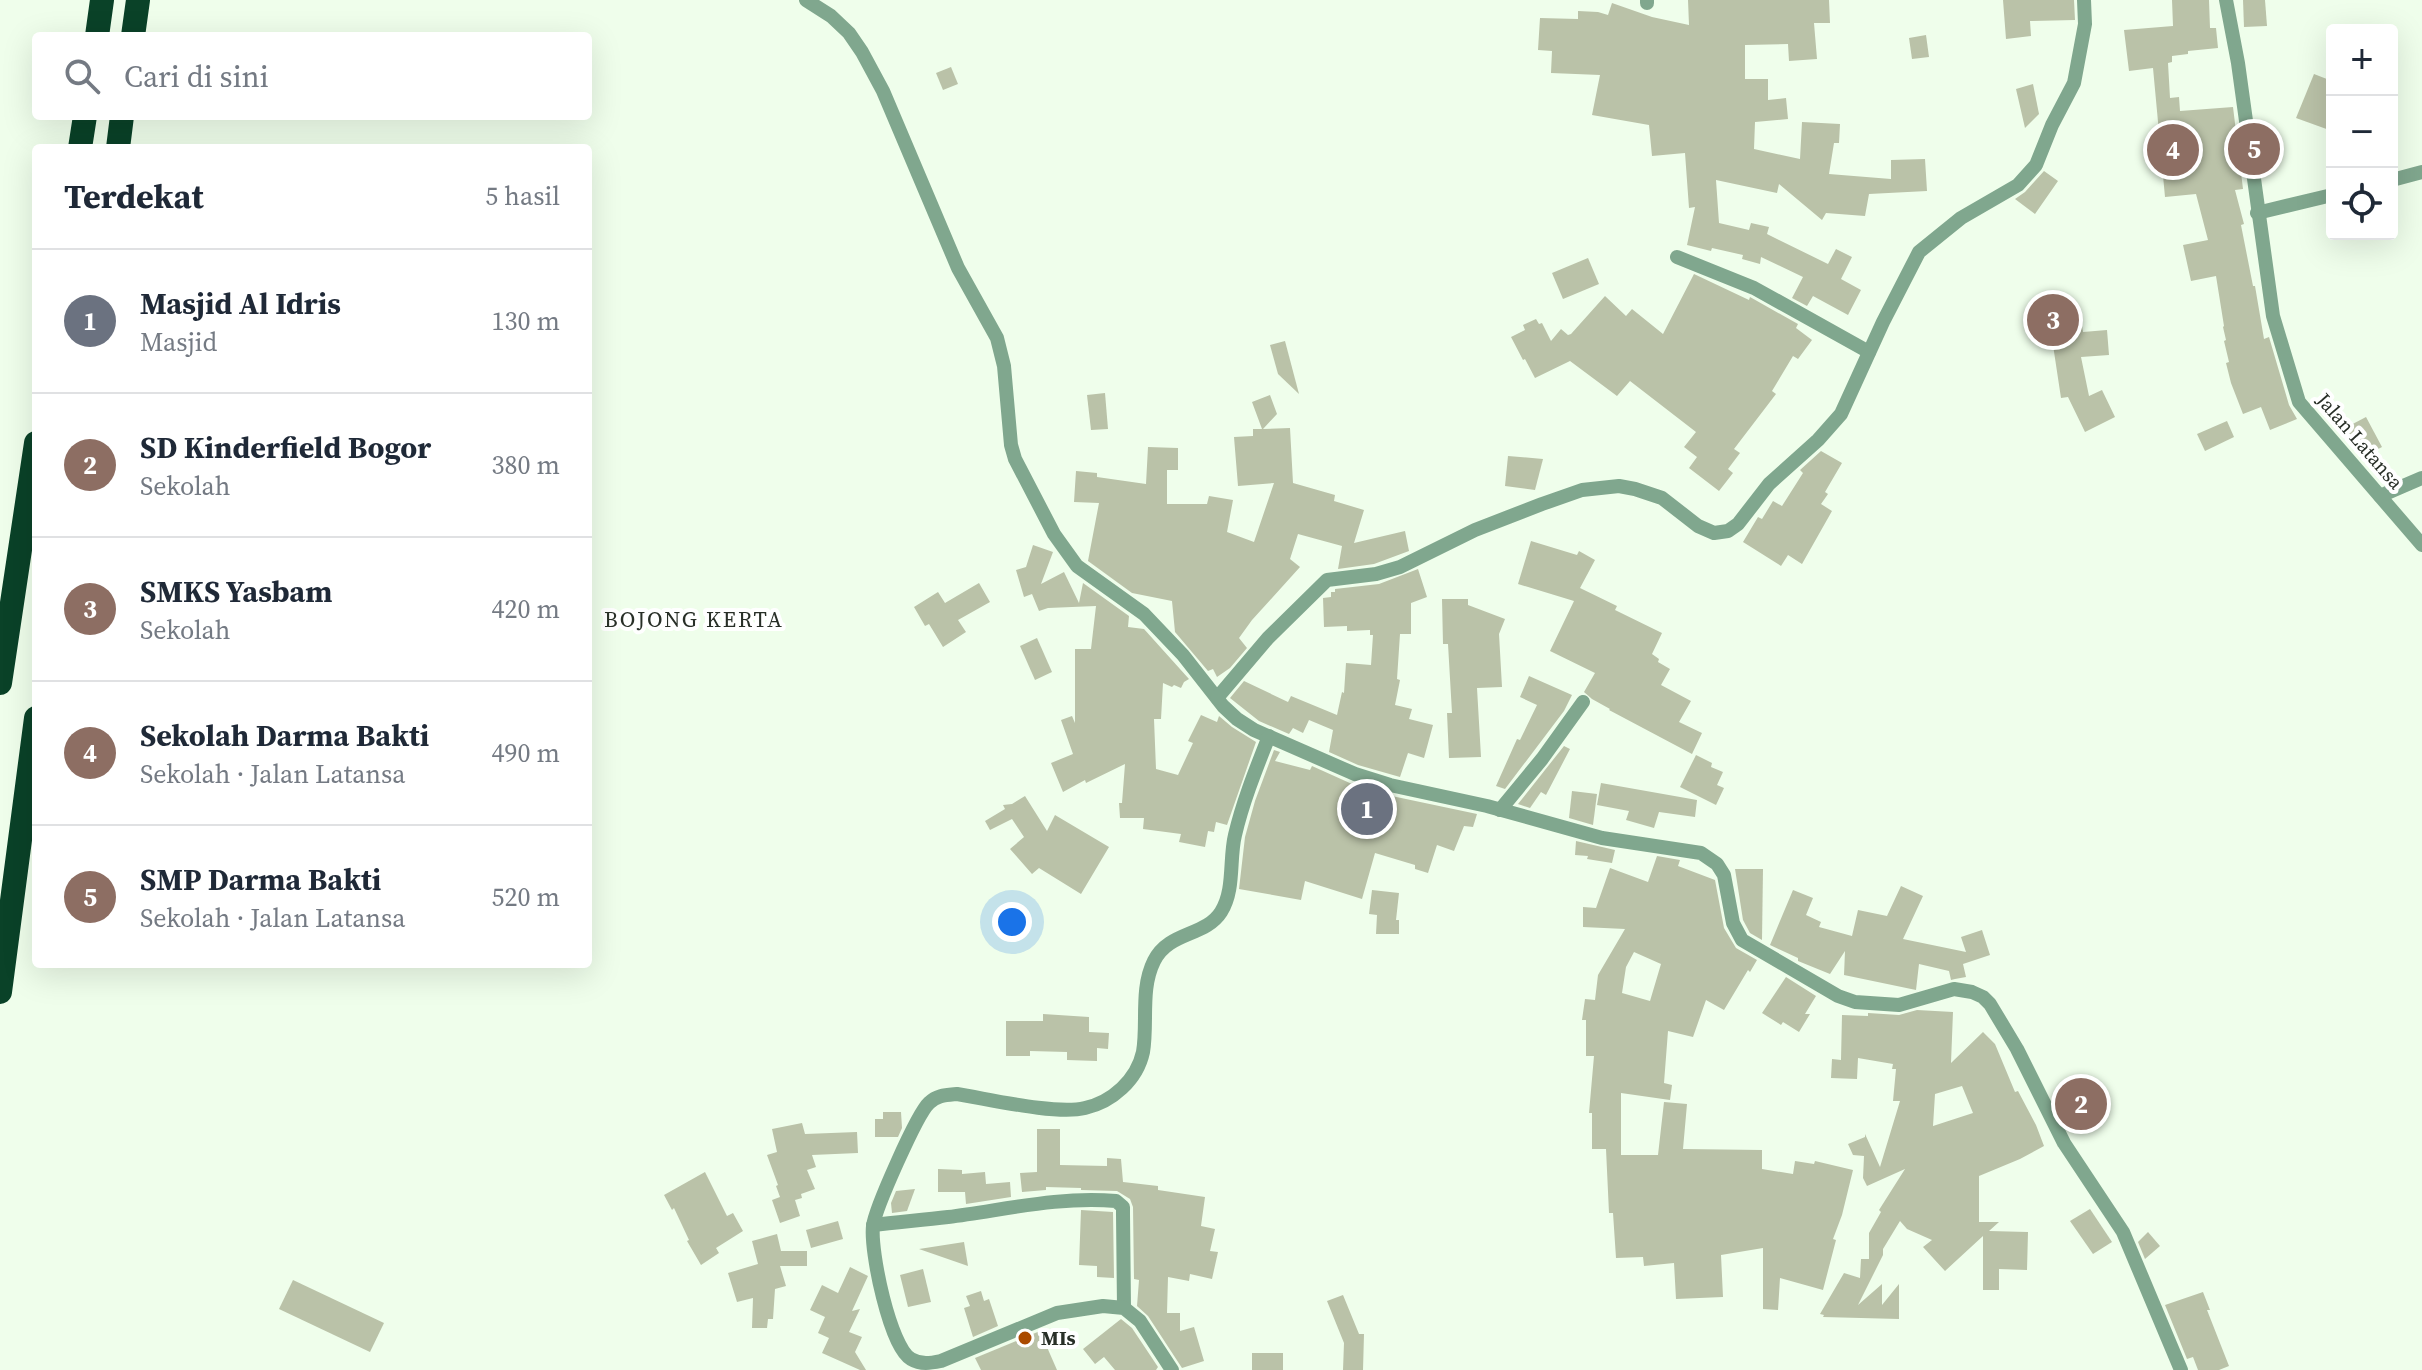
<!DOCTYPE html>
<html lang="id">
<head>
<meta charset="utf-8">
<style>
	body { margin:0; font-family:"Source Serif 4",serif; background:#f6f6f7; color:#1f2937 }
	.controls { position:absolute; right:24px; top:24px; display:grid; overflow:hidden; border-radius:8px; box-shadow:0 8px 32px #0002 }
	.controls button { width:72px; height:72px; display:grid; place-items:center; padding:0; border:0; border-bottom:2px solid #e0e1e3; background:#fff; color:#1f2937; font:40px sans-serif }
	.you { position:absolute; left:1012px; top:922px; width:28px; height:28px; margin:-20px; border:6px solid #fff; border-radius:50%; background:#1a73e8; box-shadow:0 0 0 12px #1a73e833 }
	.badge { display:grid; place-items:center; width:52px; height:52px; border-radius:50%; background:#b45309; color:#fff; font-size:26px; font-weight:700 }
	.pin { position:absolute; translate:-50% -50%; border:4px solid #fff; box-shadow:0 2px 8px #0006 }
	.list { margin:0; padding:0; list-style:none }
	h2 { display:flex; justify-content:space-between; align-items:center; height:104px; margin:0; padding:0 32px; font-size:34px }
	h2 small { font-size:26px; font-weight:400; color:#747a83 }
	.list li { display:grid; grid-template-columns:52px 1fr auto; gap:24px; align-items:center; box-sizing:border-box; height:144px; padding:0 32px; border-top:2px solid #e0e1e3 }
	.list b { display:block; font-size:30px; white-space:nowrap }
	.list p { margin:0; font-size:26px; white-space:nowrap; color:#747a83 }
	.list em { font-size:26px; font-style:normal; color:#747a83 }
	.icon { flex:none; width:44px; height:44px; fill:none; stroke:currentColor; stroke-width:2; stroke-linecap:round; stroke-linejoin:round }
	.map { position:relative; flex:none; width:2422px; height:1370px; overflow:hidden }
	.search { position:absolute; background:#fff; box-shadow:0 8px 32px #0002; left:32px; top:32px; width:560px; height:88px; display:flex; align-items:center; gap:20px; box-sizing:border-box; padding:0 28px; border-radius:8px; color:#747a83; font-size:30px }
	.panel { position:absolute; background:#fff; box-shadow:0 8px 32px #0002; left:32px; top:144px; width:560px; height:824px; border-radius:8px }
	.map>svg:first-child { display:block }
	.building { fill:#bac2a8; fill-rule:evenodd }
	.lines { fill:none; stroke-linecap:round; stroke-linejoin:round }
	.minor { stroke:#80a78e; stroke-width:14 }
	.motorway { stroke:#0a4228; stroke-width:24 }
	.poi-dot { fill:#aa4a00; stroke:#fff; stroke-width:3 }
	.labels { text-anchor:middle; stroke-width:8; stroke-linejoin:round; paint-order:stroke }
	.street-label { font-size:20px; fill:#282f27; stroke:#fff }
	.poi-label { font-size:20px; font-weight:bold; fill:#282f27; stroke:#fff; text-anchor:start }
	.neighbourhood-label { font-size:22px; letter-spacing:2px; fill:#282f27; stroke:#fff }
</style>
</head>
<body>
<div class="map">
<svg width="2422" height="1370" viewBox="0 0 2422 1370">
	<rect width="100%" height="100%" fill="#effeeb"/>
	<g class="building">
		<polygon points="1688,0 1829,0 1830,23 1814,23 1817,59 1789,61 1788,44 1745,45 1745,79 1768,79 1768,100 1786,98 1788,119 1755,122 1754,149 1800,159 1802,122 1840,124 1839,143 1834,143 1829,174 1891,179 1891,160 1925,159 1927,191 1869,194 1865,216 1826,213 1822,220 1779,184 1777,193 1716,180 1719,223 1749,230 1751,223 1769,227 1767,234 1828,264 1836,249 1852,257 1841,279 1861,290 1848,315 1813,296 1807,306 1792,298 1803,277 1761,257 1760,264 1742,259 1743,255 1712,248 1711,251 1687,245 1695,207 1689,208 1685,153 1652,156 1649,125 1592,115 1600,75 1551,73 1552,51 1538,50 1540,18 1578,19 1578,11 1598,12 1608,15 1612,3 1652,17 1689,25"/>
		<polygon points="2003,0 2074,0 2075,20 2030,21 2031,36 2006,39"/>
		<polygon points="2172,0 2209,0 2210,28 2216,28 2218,48 2188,51 2188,54 2172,56 2172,62 2168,63 2170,98 2179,97 2180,111 2233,107 2243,189 2235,190 2244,224 2241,225 2253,286 2255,286 2264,339 2269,337 2289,405 2297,419 2270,430 2261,407 2243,414 2231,383 2226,363 2229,362 2224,341 2226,340 2223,327 2224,326 2216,276 2191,281 2183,245 2208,240 2196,194 2165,197 2153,68 2129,71 2124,30 2173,26"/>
		<polygon points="2243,0 2265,0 2267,26 2244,27"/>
		<polygon points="1926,35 1929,57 1912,59 1909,38"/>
		<polygon points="951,67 958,84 943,90 936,73"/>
		<polygon points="2314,74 2332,81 2332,131 2296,118"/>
		<polygon points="2033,84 2039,114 2025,128 2016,89"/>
		<polygon points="2044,171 2058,181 2035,214 2015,199 2025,192"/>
		<polygon points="1588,258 1599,284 1563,299 1552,273"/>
		<polygon points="1694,274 1749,300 1750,297 1798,324 1796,328 1812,340 1798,359 1793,356 1772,391 1776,394 1734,449 1740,453 1728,469 1733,473 1719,491 1689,468 1697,457 1684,447 1696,432 1630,381 1617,396 1570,361 1535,378 1525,359 1523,360 1511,337 1525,330 1523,325 1536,319 1539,324 1542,323 1551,341 1561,329 1568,335 1571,334 1605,296 1626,316 1632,309 1663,334"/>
		<polygon points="2079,307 2083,332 2107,330 2109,355 2081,357 2089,396 2102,390 2115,417 2085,432 2068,397 2061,398 2048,312"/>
		<polygon points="1285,341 1299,394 1278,374 1270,345"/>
		<polygon points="1105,393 1108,429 1091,430 1087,395"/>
		<polygon points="1270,395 1277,414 1263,429 1290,428 1293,483 1335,495 1334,501 1364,510 1354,543 1405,531 1409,551 1374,564 1338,569 1342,546 1298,534 1290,559 1300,567 1252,620 1239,638 1247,648 1230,668 1217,677 1213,669 1208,671 1175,632 1172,601 1132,593 1088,561 1099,503 1074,502 1076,471 1097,473 1097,477 1146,484 1148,447 1178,448 1178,470 1167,470 1167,504 1207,504 1209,496 1233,500 1227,532 1254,542 1274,483 1238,486 1234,437 1253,436 1253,429 1262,429 1252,402"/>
		<polygon points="2366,417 2382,447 2361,458 2345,428"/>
		<polygon points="2227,421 2234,437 2205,451 2197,434"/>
		<polygon points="1821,451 1842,463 1825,492 1828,494 1821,504 1832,511 1802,564 1788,555 1781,566 1743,542 1758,517 1762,519 1773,501 1782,506 1803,473 1800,470"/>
		<polygon points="1508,456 1543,459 1535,490 1505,486"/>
		<polygon points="1531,541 1577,555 1579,551 1595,560 1580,588 1617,606 1615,610 1662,633 1652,654 1659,659 1658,662 1670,669 1661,685 1691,701 1679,722 1702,733 1692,754 1609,710 1610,709 1592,699 1584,692 1595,673 1550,651 1574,601 1518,584"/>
		<polygon points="1033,545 1053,552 1041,584 1064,572 1079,603 1083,583 1129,616 1128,627 1144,629 1189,679 1184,682 1181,688 1174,685 1172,687 1163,683 1161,719 1154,719 1156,769 1178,775 1193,743 1188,741 1201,715 1217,722 1219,716 1232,727 1256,742 1227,825 1216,822 1214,832 1208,831 1205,847 1179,842 1181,834 1143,829 1144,818 1120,818 1119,803 1122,803 1125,764 1086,783 1085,780 1063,792 1051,763 1073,754 1061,720 1072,716 1075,723 1075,649 1091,649 1096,606 1048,608 1039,611 1032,594 1024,597 1016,570 1026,567"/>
		<polygon points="1418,569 1427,597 1411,603 1411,634 1400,634 1397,679 1400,680 1395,705 1412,709 1409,719 1433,725 1424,758 1408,753 1400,777 1358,765 1329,752 1333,730 1309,720 1303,733 1293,728 1289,734 1259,721 1230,698 1244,681 1288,702 1291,696 1337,715 1342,692 1344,693 1346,663 1371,665 1373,635 1370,635 1370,630 1347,631 1347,626 1324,627 1323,598 1331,597 1331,592 1335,592 1335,589 1379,584"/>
		<polygon points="979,583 990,602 958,620 966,632 943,647 929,624 925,626 914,607 938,592 945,603"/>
		<polygon points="1442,599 1468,599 1468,605 1505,619 1499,634 1502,687 1477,688 1481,757 1449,758 1447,713 1452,713 1448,644 1443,644"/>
		<polygon points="1037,638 1052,672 1035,680 1020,646"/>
		<polygon points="1529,676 1572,695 1564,711 1505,789 1496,786 1517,739 1520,740 1537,705 1520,697"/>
		<polygon points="1564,746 1570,749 1546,795 1541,792 1530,808 1518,804"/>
		<polygon points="1274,750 1280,752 1275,761 1310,770 1312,766 1352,784 1387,795 1477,814 1473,827 1464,826 1454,851 1437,845 1428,873 1415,869 1415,865 1375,853 1362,899 1305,881 1301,900 1239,889 1245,837 1255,801"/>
		<polygon points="1696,755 1712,763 1711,767 1723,772 1717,785 1724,788 1716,805 1680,787"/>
		<polygon points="1601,783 1697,800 1695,817 1659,812 1654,828 1626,820 1629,811 1597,805"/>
		<polygon points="1572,791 1597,794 1593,825 1569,818"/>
		<polygon points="1025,796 1047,831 1055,815 1109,847 1081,894 1039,868 1032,874 1010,849 1024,837 1012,819 990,830 985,821 1005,809 1003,805 1012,804"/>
		<polygon points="1576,841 1615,850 1612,863 1587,859 1588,856 1575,855"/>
		<path d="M 1657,856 L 1680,860 L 1678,866 L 1715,880 L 1724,928 L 1736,948 L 1757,960 L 1750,972 L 1748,970 L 1724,1010 L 1706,1000 L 1693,1037 L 1668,1031 L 1664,1083 L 1672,1085 L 1670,1100 L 1621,1093 L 1621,1155 L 1658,1155 L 1664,1102 L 1687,1104 L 1683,1149 L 1762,1150 L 1762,1169 L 1793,1174 L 1795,1161 L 1814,1164 L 1815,1161 L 1853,1170 L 1842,1215 L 1833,1239 L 1836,1240 L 1823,1290 L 1780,1278 L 1778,1310 L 1763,1309 L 1763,1248 L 1721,1255 L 1723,1297 L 1676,1299 L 1674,1263 L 1644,1266 L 1643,1257 L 1616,1258 L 1613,1213 L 1609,1213 L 1606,1149 L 1592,1149 L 1592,1113 L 1589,1113 L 1594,1056 L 1586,1056 L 1586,1020 L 1582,1020 L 1585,999 L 1595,1000 L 1598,975 L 1625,929 L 1583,927 L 1583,907 L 1596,908 L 1610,868 L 1648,882 ZM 1634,952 L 1661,964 L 1650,1001 L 1622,993 L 1626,967 Z"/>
		<polygon points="1735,869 1763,869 1762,940 1750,933 1743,920"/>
		<polygon points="1901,886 1923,896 1903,939 1966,952 1961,937 1982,930 1990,955 1963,964 1966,977 1955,979 1951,980 1949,971 1919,964 1916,990 1844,975 1845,951 1830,974 1798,961 1798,958 1770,945 1793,890 1813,898 1806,915 1821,922 1819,927 1852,936 1858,910 1887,916"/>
		<polygon points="1372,890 1399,893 1396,920 1399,920 1399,934 1376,934 1377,915 1369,914"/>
		<polygon points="1786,977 1816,996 1805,1014 1810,1014 1799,1032 1783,1022 1781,1025 1762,1013"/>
		<path d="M 1917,1010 L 1953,1012 L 1951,1063 L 1983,1032 L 1995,1044 L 2015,1092 L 2018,1091 L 2036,1125 L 2044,1146 L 2020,1159 L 1979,1176 L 1979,1222 L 1999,1222 L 1989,1231 L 2028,1232 L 2027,1270 L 1999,1269 L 1999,1290 L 1983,1290 L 1983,1236 L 1945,1271 L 1923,1247 L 1932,1240 L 1907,1229 L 1900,1221 L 1883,1249 L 1883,1255 L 1858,1305 L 1882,1284 L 1882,1305 L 1899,1284 L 1899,1319 L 1823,1317 L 1824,1315 L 1820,1314 L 1844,1273 L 1860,1278 L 1861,1259 L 1869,1259 L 1869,1233 L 1881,1212 L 1879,1210 L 1905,1169 L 1867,1186 L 1863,1178 L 1864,1156 L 1853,1155 L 1848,1144 L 1865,1137 L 1865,1134 L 1880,1167 L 1900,1101 L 1893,1101 L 1896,1069 L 1892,1069 L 1893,1064 L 1858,1058 L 1857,1079 L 1831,1078 L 1832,1059 L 1841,1060 L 1842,1015 L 1868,1016 L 1868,1013 L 1899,1015 ZM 1962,1086 L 1973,1113 L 1933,1126 L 1935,1094 Z"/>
		<polygon points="1043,1014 1089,1017 1089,1032 1109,1033 1108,1049 1097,1048 1097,1061 1067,1060 1067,1052 1030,1051 1030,1056 1006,1056 1006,1021 1043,1021"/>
		<polygon points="883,1112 901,1112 902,1128 898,1137 875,1137 875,1119 883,1119"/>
		<polygon points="802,1123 805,1134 857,1132 858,1153 812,1155 816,1167 807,1170 815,1189 801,1194 802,1198 795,1200 800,1216 780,1223 772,1200 780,1197 776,1186 778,1185 767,1155 777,1152 772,1129"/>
		<polygon points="1037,1129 1060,1129 1060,1165 1107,1166 1107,1158 1121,1159 1123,1182 1158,1186 1158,1190 1205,1197 1201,1226 1215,1229 1210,1251 1218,1252 1212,1279 1190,1274 1189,1281 1168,1277 1167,1313 1180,1313 1180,1331 1194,1327 1204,1361 1182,1368 1148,1316 1137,1306 1139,1280 1134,1279 1133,1207 1130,1199 1117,1191 1081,1190 1081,1188 1046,1187 1046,1190 1022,1192 1020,1173 1037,1172"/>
		<polygon points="938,1169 962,1170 962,1174 985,1172 986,1184 1010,1182 1011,1197 966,1204 965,1192 938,1192"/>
		<polygon points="705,1172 727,1216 733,1213 743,1231 716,1248 719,1253 701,1265 687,1241 689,1240 674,1208 672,1210 664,1195"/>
		<polygon points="915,1189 907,1211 892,1213 891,1203 896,1191"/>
		<polygon points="2090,1209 2112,1242 2093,1254 2070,1221"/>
		<polygon points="1081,1210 1113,1212 1114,1278 1097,1277 1097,1266 1079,1265"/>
		<polygon points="838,1221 843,1239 811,1248 806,1230"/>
		<polygon points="2148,1232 2160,1246 2145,1259 2138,1242"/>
		<polygon points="777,1234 781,1251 807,1251 807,1266 780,1266 786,1286 775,1289 773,1319 768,1319 767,1328 752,1328 753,1298 737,1302 728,1273 758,1264 752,1241"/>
		<polygon points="964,1242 968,1266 919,1249"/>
		<polygon points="850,1267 868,1276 852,1311 860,1309 849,1332 862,1337 855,1352 866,1370 860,1370 822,1353 829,1338 818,1333 825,1317 810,1310 822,1285 838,1293"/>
		<polygon points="923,1269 931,1302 908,1307 900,1275"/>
		<polygon points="293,1280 384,1323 370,1352 279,1309"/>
		<polygon points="981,1291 984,1301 989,1299 998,1326 973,1337 964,1308 970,1306 966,1296"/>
		<polygon points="2203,1292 2210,1310 2207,1310 2229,1366 2219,1370 2198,1370 2193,1357 2187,1359 2165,1305"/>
		<polygon points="1343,1295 1359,1334 1364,1334 1363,1370 1343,1370 1344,1343 1327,1301"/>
		<polygon points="1121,1319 1132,1328 1158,1367 1156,1370 1115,1370 1104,1357 1095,1364 1083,1349"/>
		<polygon points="1040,1331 1057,1370 981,1370 975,1358"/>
		<rect x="1252" y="1353" width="31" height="17"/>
	</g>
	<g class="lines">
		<g class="minor">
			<polyline points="806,0 831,16 849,33 862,52 883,91 958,268 997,338 1004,366 1011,445 1015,459 1054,534 1077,566 1144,614 1183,655 1223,706 1237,719 1254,730 1355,774 1390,785 1487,806 1602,838 1701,853 1717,864 1724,875 1733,923 1742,940 1838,996 1855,1002 1899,1005 1954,989 1972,992 1983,997 1990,1004 2017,1049 2064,1143 2123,1232 2181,1370"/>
			<polyline points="2226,0 2238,63 2273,316 2299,402 2422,545"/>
			<polyline points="1647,3 1647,0"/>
			<polyline points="2392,180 2422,172"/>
			<polyline points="2257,213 2332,195"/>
			<polyline points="1677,257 1754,288 1869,352"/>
			<polyline points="2380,496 2422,478"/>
			<polyline points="1217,698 1268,638 1327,580 1376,574 1400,567 1475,530 1542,504 1582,490 1619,486 1635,489 1662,498 1698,526 1714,533 1728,531 1738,524 1769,484 1818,440 1841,414 1883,322 1919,252 1961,218 2018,185 2036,165 2052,125 2074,83 2085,24 2084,0"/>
			<polyline points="1500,810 1542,759 1583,702"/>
			<path d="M 873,1225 C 898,1222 923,1220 948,1217 C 1004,1210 1059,1196 1116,1201 L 1123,1207 L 1123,1214 L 1124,1308"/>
			<path d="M 1172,1370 L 1140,1321 L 1124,1308 L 1103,1306 L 1057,1313 L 941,1361 C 931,1363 921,1365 911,1359 C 890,1347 870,1251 873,1226 C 875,1209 917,1114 929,1103 C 937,1095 946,1095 957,1094 C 989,1099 1056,1115 1085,1108 C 1112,1102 1137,1080 1143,1052 C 1148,1023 1140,989 1154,961 C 1169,931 1205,937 1221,912 C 1235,890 1229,859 1235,835 C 1243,801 1256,769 1269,736"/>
		</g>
		<g class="motorway">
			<polyline points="97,36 102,0"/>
			<polyline points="133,36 138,0"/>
			<polyline points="80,148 85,116"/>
			<polyline points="118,148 122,116"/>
			<polyline points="0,683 36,443"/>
			<polyline points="0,992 36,718"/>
		</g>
	</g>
	<circle class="poi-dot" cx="1025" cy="1338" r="8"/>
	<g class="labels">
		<g class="street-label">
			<text transform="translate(2360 441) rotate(49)" y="7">Jalan Latansa</text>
		</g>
		<g class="poi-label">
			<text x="1041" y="1345">MIs</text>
		</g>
		<g class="neighbourhood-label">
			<text x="694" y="627">BOJONG KERTA</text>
		</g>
	</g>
</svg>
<div class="controls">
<button>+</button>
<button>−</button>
<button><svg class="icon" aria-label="locate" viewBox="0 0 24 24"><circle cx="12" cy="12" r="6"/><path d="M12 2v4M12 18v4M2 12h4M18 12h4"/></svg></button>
</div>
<div class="you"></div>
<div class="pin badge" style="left:1367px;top:809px;background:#6b7280">1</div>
<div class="pin badge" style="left:2081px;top:1104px;background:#8d6e63">2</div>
<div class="pin badge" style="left:2053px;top:320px;background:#8d6e63">3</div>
<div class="pin badge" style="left:2173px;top:150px;background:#8d6e63">4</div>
<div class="pin badge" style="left:2254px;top:149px;background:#8d6e63">5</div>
<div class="search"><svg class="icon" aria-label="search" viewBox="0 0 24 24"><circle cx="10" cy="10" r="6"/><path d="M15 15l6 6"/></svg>Cari di sini</div>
<section class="panel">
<h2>Terdekat<small>5 hasil</small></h2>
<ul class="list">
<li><span class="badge" style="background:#6b7280">1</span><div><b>Masjid Al Idris</b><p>Masjid</p></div><em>130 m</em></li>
<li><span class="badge" style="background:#8d6e63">2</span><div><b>SD Kinderfield Bogor</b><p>Sekolah</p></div><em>380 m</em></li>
<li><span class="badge" style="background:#8d6e63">3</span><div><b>SMKS Yasbam</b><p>Sekolah</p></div><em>420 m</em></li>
<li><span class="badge" style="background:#8d6e63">4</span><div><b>Sekolah Darma Bakti</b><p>Sekolah · Jalan Latansa</p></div><em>490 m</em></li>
<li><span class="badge" style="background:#8d6e63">5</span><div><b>SMP Darma Bakti</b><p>Sekolah · Jalan Latansa</p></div><em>520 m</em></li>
</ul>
</section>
</div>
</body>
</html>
